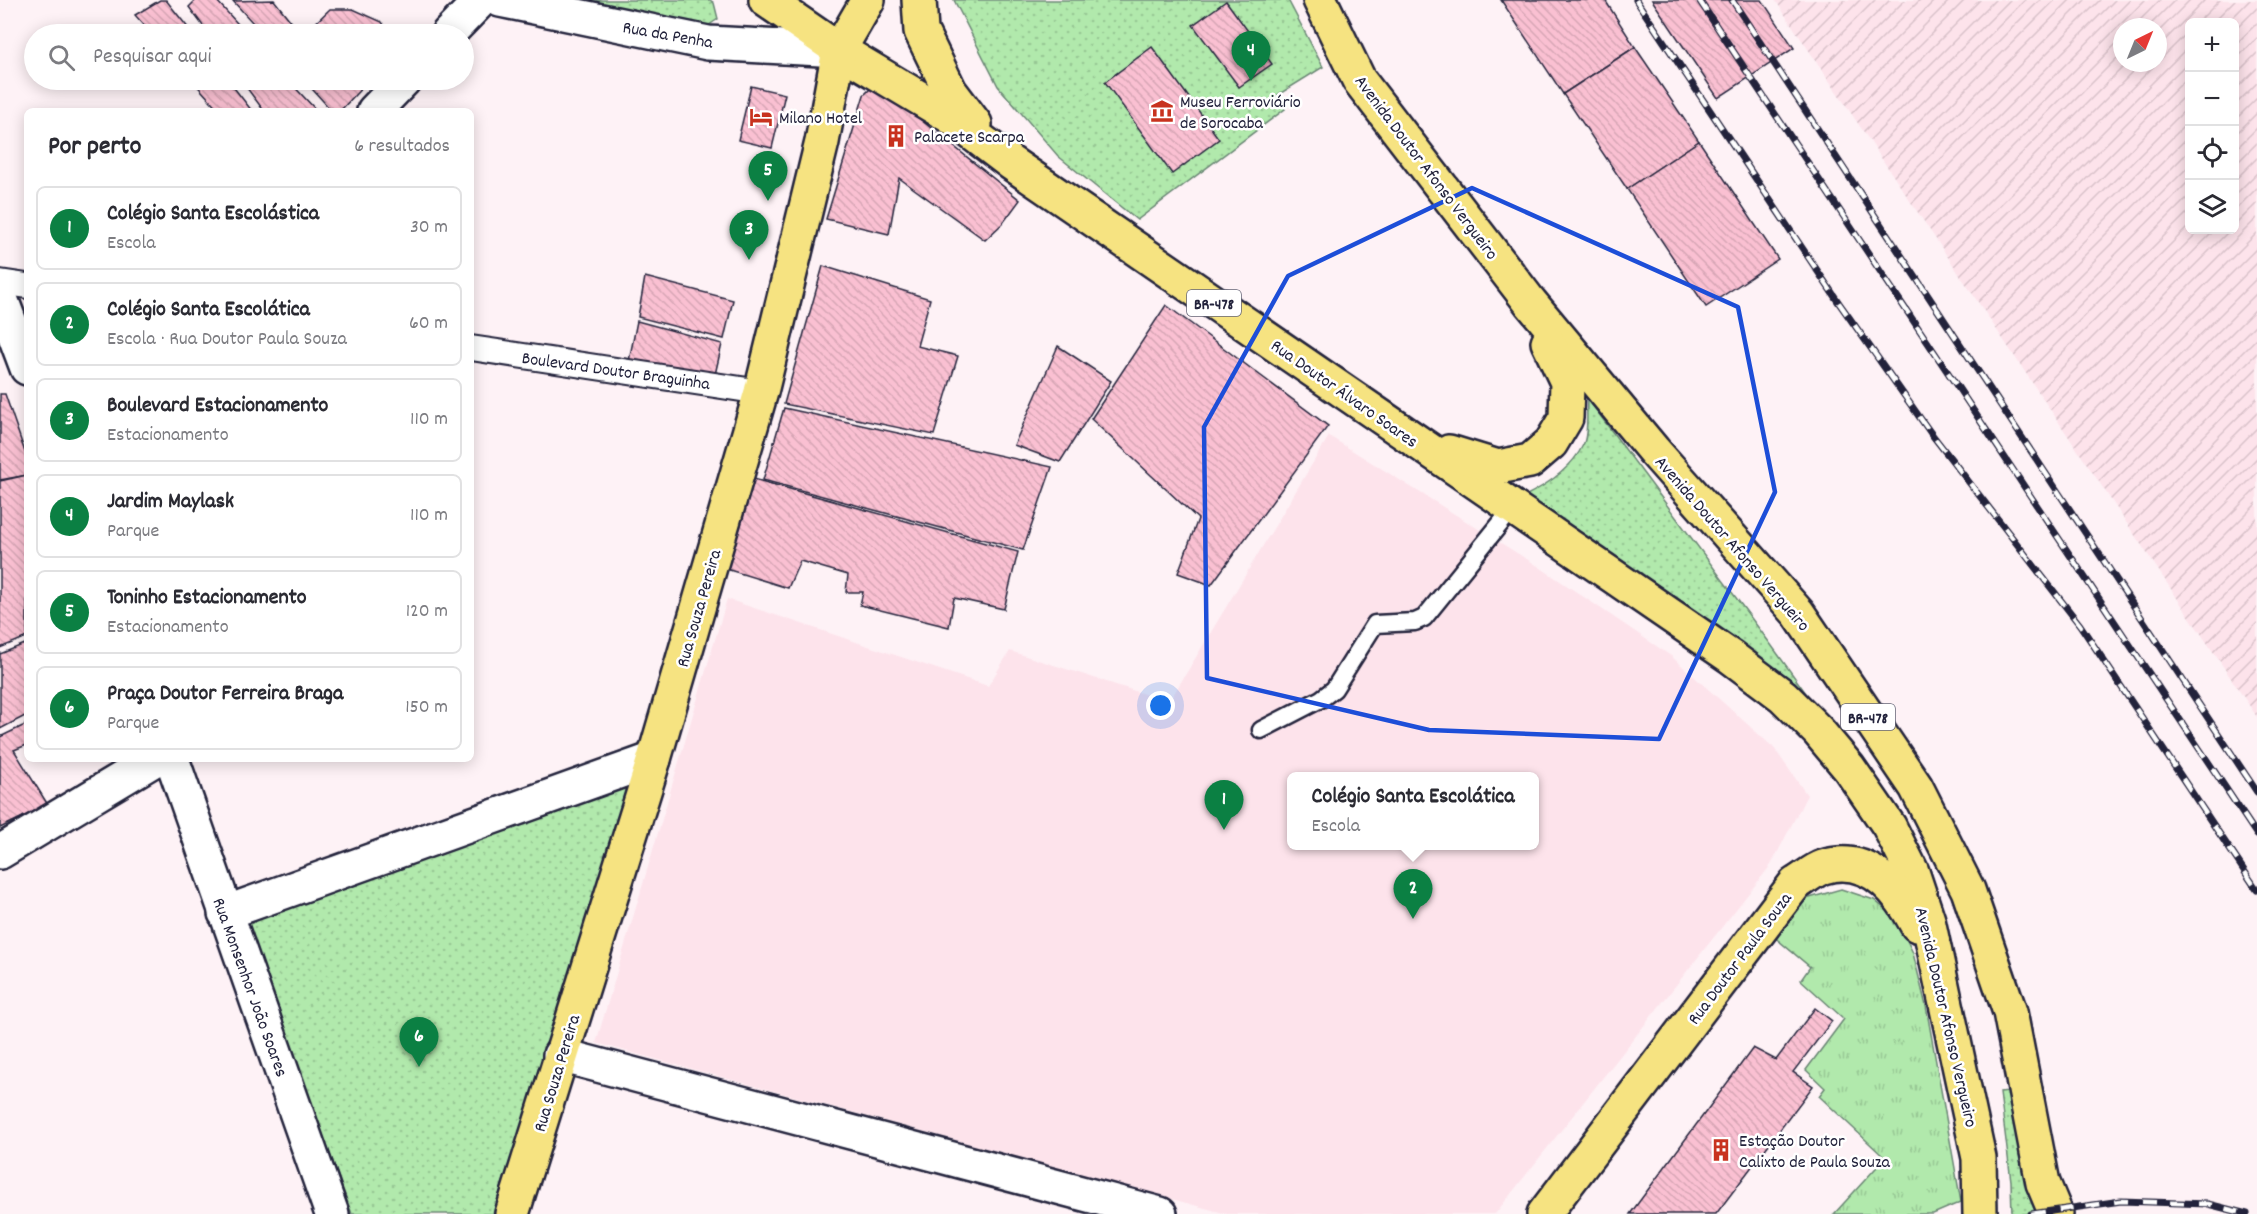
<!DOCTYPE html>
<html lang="pt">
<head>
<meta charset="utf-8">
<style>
	body { margin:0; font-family:Dekko,sans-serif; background:#f7f7f7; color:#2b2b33 }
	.controls { position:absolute; right:18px; top:18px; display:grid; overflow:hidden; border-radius:9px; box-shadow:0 3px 15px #0003 }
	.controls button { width:54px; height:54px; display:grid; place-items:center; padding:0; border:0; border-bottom:2px solid #e1e1e2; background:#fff; color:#2b2b33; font:30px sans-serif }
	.compass { position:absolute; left:2113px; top:18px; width:54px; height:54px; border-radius:50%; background:#fff; box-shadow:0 3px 15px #0003; rotate:43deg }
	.you { position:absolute; left:1161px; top:706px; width:21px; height:21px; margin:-15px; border:4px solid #fff; border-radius:50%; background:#1a73e8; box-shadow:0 0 0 9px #1a73e833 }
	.badge { display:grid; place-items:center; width:39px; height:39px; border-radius:50%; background:#0b8043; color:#fff; font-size:20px; font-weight:700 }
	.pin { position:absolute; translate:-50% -50px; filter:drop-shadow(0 2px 3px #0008) }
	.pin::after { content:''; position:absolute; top:32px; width:21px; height:18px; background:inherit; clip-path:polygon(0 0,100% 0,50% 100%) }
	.popup { position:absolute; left:1287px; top:772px; width:252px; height:78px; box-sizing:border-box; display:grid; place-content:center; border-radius:9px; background:#fff; filter:drop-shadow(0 2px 4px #0005); font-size:20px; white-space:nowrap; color:#7c7c81 }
	.popup b { font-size:22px; color:#2b2b33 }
	.popup::after { content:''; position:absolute; left:50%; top:100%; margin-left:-12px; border:12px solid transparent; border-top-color:#fff }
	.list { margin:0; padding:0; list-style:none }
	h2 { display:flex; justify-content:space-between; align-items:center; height:78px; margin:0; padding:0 24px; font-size:26px }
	h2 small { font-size:20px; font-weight:400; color:#7c7c81 }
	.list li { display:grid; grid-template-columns:39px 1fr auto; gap:18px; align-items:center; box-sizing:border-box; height:84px; margin:0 12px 12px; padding:0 12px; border:2px solid #e1e1e2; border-radius:9px }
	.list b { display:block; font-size:22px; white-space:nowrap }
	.list p { margin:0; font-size:20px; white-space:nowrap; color:#7c7c81 }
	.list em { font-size:20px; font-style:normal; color:#7c7c81 }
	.icon { flex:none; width:33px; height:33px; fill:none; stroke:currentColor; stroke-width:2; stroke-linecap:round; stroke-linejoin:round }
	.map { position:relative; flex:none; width:2257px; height:1214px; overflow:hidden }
	.search { position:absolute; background:#fff; box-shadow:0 3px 15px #0003; left:24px; top:24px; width:450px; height:66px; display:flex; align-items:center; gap:15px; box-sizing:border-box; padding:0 21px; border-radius:33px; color:#7c7c81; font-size:22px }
	.panel { position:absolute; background:#fff; box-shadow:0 3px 15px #0003; left:24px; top:108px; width:450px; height:654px; border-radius:9px }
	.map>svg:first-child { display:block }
	.built { fill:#fde3eb; fill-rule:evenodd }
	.industrial { fill:url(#industrial-furrows); fill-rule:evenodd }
	.grass { fill:url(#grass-tufts); stroke:#6a8674; stroke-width:1.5 }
	.park { fill:url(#park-dots); stroke:#6a8674; stroke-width:1.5 }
	.building { fill:url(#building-back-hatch); stroke:#22223b; stroke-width:1.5 }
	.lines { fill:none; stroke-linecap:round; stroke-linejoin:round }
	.service-casing { stroke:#22223b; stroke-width:21 }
	.pedestrian-casing { stroke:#22223b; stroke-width:28 }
	.minor-casing { stroke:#22223b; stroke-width:38 }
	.tertiary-casing { stroke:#22223b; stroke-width:38 }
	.primary-casing { stroke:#22223b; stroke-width:38 }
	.service { stroke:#fff; stroke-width:16 }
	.pedestrian { stroke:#fff; stroke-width:24 }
	.minor { stroke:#fff; stroke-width:33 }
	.tertiary { stroke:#fff; stroke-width:33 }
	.primary { stroke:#f6e381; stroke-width:33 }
	.rail-casing { stroke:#22223b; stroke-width:7 }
	.rail { stroke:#fff; stroke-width:4.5; stroke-dasharray:14; stroke-linecap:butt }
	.marked { fill:none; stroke:#1d4ed8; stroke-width:4.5; stroke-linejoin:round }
	.labels { text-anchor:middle; stroke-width:5; stroke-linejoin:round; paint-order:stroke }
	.shield { fill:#fff; stroke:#646476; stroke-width:1.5 }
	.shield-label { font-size:16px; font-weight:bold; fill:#22223b }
	.street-label { font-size:18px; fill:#22223b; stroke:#fff }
	.poi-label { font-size:18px; fill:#22223b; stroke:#fff; text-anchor:start }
</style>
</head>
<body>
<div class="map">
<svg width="2257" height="1214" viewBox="0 0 2257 1214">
	<defs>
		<pattern id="industrial-furrows" width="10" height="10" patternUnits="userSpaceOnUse" patternTransform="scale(1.5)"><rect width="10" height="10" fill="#fde3eb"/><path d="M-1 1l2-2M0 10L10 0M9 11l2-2" fill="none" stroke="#d9c2ca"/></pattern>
		<pattern id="grass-tufts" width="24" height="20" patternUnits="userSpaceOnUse" patternTransform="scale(1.5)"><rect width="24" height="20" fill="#b1e9ac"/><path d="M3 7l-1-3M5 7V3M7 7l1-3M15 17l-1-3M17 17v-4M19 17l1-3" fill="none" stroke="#98c895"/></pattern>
		<pattern id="park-dots" width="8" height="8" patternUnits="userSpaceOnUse" patternTransform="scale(1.5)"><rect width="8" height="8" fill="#b1e9ac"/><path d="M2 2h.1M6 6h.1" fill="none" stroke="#98c895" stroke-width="1.8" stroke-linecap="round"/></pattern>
		<pattern id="building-back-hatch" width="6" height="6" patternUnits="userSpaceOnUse" patternTransform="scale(1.5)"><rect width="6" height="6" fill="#fac0d2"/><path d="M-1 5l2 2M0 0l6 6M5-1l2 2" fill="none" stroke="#d6a5b5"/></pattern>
	</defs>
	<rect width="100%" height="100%" fill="#fef2f6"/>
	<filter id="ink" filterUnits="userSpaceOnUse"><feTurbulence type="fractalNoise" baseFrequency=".0167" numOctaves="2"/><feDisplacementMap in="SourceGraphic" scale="12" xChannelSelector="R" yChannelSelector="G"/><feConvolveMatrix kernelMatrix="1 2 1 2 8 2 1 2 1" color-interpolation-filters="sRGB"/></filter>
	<g filter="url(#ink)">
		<path class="built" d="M 1329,436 L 1538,566 L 1671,656 L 1774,748 L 1807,795 L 1771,865 L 1495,1214 L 1227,1214 L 596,1043 L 727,599 L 988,686 L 1010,651 L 1169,702 ZM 1292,776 L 1534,776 L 1534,846 L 1292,846 Z"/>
		<path class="industrial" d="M 1775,0 L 2257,0 L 2257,717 ZM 2190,22 L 2234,22 L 2234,230 L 2190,230 ZM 2122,27 L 2158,27 L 2158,63 L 2122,63 Z"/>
		<polygon class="grass" points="1841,889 1874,900 1896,918 1913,953 1926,1006 1961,1202 1933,1214 1834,1214 1885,1158 1819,1096 1825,1088 1806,1070 1844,1019 1801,980 1810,967 1772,935 1806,899"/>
		<g class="park">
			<polygon points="555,0 710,0 714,3 718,19 706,27"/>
			<polygon points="954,0 1288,0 1323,67 1276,96 1285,109 1137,220 1058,156 998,86"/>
			<path d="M 1587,398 L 1769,642 L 1858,765 L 1523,497 C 1545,486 1572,468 1583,445 C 1589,434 1586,411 1587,398 Z"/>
			<polygon points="631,784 493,1214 352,1214 244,921"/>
			<polygon points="2009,1092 2036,1214 2012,1214 2011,1181 2000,1093"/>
		</g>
		<g class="building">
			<polygon points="160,0 166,0 193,34 152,34 135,15"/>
			<polygon points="196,0 216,0 247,34 209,34 189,7"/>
			<polygon points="274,0 301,34 263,34 233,1"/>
			<polygon points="1501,0 1605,0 1635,47 1563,94"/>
			<polygon points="1652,0 1762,0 1794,48 1718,98"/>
			<polygon points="1226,1 1272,64 1239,87 1193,25"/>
			<polygon points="330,9 353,9 382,22 390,34 304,34"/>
			<polygon points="1152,47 1219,139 1172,174 1105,82"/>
			<polygon points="1635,47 1699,141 1627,189 1563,94"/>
			<polygon points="192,80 228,80 252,111 220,111"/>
			<polygon points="241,80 288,80 317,111 264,111"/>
			<polygon points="304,80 369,80 340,111 332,111"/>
			<polygon points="751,86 785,94 772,148 738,140"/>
			<polygon points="870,89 884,90 1020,200 1003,223 985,240 899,178 889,234 826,219 864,95"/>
			<polygon points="1699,141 1778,259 1706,307 1627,189"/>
			<polygon points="823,266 930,299 917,346 958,356 934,435 784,404"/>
			<polygon points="645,277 733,300 724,339 638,317"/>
			<polygon points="1166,305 1328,426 1211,585 1178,573 1198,519 1091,419"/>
			<polygon points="637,321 722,344 714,379 629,361"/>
			<polygon points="1058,346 1111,381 1060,462 1014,445"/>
			<polygon points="0,394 5,394 27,458 27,475 0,480"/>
			<polygon points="784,408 1052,467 1023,550 763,480"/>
			<polygon points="27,475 27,637 0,648 0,481"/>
			<polygon points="750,478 1018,552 1004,609 954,598 949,627 860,605 863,592 846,592 848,575 800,561 788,588 726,569"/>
			<polygon points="27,643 27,715 0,729 0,654"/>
			<polygon points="27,724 27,745 14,750 48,805 0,828 0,737"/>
			<polygon points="1815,1008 1832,1021 1793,1072 1813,1086 1716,1214 1630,1214 1753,1048 1776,1060"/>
		</g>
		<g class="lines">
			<g class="service-casing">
				<polyline id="service" points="1261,730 1321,699 1334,689 1375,624 1415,622 1424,618 1513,508"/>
			</g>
			<g class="pedestrian-casing">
				<g id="pedestrian">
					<polyline points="0,282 27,286"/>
					<polyline points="471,348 761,392"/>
				</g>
			</g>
			<g class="minor-casing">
				<g id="minor">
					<polyline points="500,0 708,43 839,50"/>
					<polyline points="448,34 481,0"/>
					<polyline points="374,111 404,80"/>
					<polyline points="0,852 155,759"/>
					<polyline points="225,913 654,759"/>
					<polyline points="560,1055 1160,1214"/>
				</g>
			</g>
			<g class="tertiary-casing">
				<g id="tertiary">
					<polyline points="0,296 27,368"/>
					<polyline points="172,759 332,1214"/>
				</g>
			</g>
			<g class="primary-casing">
				<g id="primary">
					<polyline points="766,0 839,50 948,115 1011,163 1731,657 1783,696 1818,731 1849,768 1889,826 1912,872 1928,920 1979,1158 1980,1214"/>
					<polyline points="919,0 921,31 950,91 975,124"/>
					<polyline points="1320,0 1359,80 1530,302 1654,451 1798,613 1916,787 1968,890 2010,1012 2043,1183 2056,1214"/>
					<polyline points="1449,452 1498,467 1530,461 1551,443 1566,418 1567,382 1548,342"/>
					<polyline points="512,1214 654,759 761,392 822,142 839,50 868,0"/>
					<path d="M 1544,1214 L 1795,884 C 1804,879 1814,870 1823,867 C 1868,853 1898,889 1917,925"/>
				</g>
			</g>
			<use href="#service" class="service"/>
			<use href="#pedestrian" class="pedestrian"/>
			<use href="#minor" class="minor"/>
			<use href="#tertiary" class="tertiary"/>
			<use href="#primary" class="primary"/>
			<g class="rail-casing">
				<g id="rail">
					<polyline points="1636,0 1839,303 1930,432 2080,625 2257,890"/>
					<polyline points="1699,0 2257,835"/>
					<polyline points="1732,0 2257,792"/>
					<polyline points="2031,1214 2121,1201 2208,1204 2247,1214"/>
				</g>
			</g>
			<use href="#rail" class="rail"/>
		</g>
	</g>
	<path class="marked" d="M 1472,188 L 1738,307 L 1775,492 L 1659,739 L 1429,730 L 1207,678 L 1204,427 L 1288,276 Z"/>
	<defs>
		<g id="museum-bare" transform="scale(1.8)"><path d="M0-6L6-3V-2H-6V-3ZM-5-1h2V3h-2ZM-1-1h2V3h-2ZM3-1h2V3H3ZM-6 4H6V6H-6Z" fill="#c8321e" stroke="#fff" stroke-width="2.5" paint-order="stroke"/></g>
		<g id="hotel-bare" transform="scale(1.8)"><path d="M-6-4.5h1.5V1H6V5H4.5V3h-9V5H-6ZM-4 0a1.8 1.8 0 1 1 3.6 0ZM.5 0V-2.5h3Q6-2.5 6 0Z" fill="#c8321e" stroke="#fff" stroke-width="2.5" paint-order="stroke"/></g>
		<g id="building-bare" transform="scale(1.8)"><path d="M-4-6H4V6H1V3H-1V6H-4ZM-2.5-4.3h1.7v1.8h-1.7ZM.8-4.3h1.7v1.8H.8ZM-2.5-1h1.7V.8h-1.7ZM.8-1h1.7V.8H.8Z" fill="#c8321e" stroke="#fff" stroke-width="2.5" paint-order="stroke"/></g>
	</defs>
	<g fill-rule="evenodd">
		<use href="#museum-bare" x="1162" y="111"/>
		<use href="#hotel-bare" x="761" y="117"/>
		<use href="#building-bare" x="896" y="136"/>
		<use href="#building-bare" x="1721" y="1150"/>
	</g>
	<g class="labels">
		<g class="shield">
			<rect x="1187" y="290" width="54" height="26" rx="4.5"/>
			<rect x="1841" y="704" width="54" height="26" rx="4.5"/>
		</g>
		<g class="shield-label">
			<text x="1214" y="309">BR-478</text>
			<text x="1868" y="723">BR-478</text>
		</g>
		<g class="street-label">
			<text transform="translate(668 34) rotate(10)" y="6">Rua da Penha</text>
			<text transform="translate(1427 167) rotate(53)" y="6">Avenida Doutor Afonso Vergueiro</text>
			<text transform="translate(616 370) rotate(8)" y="6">Boulevard Doutor Braguinha</text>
			<text transform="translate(1345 393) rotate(35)" y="6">Rua Doutor Álvaro Soares</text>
			<text transform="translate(1733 543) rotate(49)" y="6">Avenida Doutor Afonso Vergueiro</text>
			<text transform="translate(698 608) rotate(-74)" y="6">Rua Souza Pereira</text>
			<text transform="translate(1739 958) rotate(-53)" y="6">Rua Doutor Paula Souza</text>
			<text transform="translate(251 987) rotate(70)" y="6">Rua Monsenhor João Soares</text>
			<text transform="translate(1947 1017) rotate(77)" y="6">Avenida Doutor Afonso Vergueiro</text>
			<text transform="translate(556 1073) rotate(-73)" y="6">Rua Souza Pereira</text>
		</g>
		<g class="poi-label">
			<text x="1180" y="107">Museu Ferroviário<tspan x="1180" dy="21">de Sorocaba</tspan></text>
			<text x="779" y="123">Milano Hotel</text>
			<text x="914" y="142">Palacete Scarpa</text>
			<text x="1739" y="1146">Estação Doutor<tspan x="1739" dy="21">Calixto de Paula Souza</tspan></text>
		</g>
	</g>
</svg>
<div class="controls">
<button>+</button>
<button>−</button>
<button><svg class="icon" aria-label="locate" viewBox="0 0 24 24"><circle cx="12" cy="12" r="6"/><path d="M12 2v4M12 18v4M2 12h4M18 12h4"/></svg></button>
<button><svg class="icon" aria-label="layers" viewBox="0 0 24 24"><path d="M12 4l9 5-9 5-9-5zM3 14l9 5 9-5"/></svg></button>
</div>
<svg class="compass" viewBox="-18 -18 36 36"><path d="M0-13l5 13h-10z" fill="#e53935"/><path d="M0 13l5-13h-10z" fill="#7c7c81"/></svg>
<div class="you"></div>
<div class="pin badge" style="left:1224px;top:830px">1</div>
<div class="pin badge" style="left:1413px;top:919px">2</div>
<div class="popup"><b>Colégio Santa Escolática</b>Escola</div>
<div class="pin badge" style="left:749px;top:260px">3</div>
<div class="pin badge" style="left:1251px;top:81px">4</div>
<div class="pin badge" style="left:768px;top:201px">5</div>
<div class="pin badge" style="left:419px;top:1067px">6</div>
<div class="search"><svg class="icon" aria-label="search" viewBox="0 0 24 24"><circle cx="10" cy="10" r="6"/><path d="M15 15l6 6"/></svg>Pesquisar aqui</div>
<section class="panel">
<h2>Por perto<small>6 resultados</small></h2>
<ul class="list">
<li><span class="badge">1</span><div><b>Colégio Santa Escolástica</b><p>Escola</p></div><em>30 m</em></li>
<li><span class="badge">2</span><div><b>Colégio Santa Escolática</b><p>Escola · Rua Doutor Paula Souza</p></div><em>60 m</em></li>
<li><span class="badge">3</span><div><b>Boulevard Estacionamento</b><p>Estacionamento</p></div><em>110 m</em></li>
<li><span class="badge">4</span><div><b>Jardim Maylask</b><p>Parque</p></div><em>110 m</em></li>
<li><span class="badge">5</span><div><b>Toninho Estacionamento</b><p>Estacionamento</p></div><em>120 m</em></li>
<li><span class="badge">6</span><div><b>Praça Doutor Ferreira Braga</b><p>Parque</p></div><em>150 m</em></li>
</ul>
</section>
</div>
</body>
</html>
